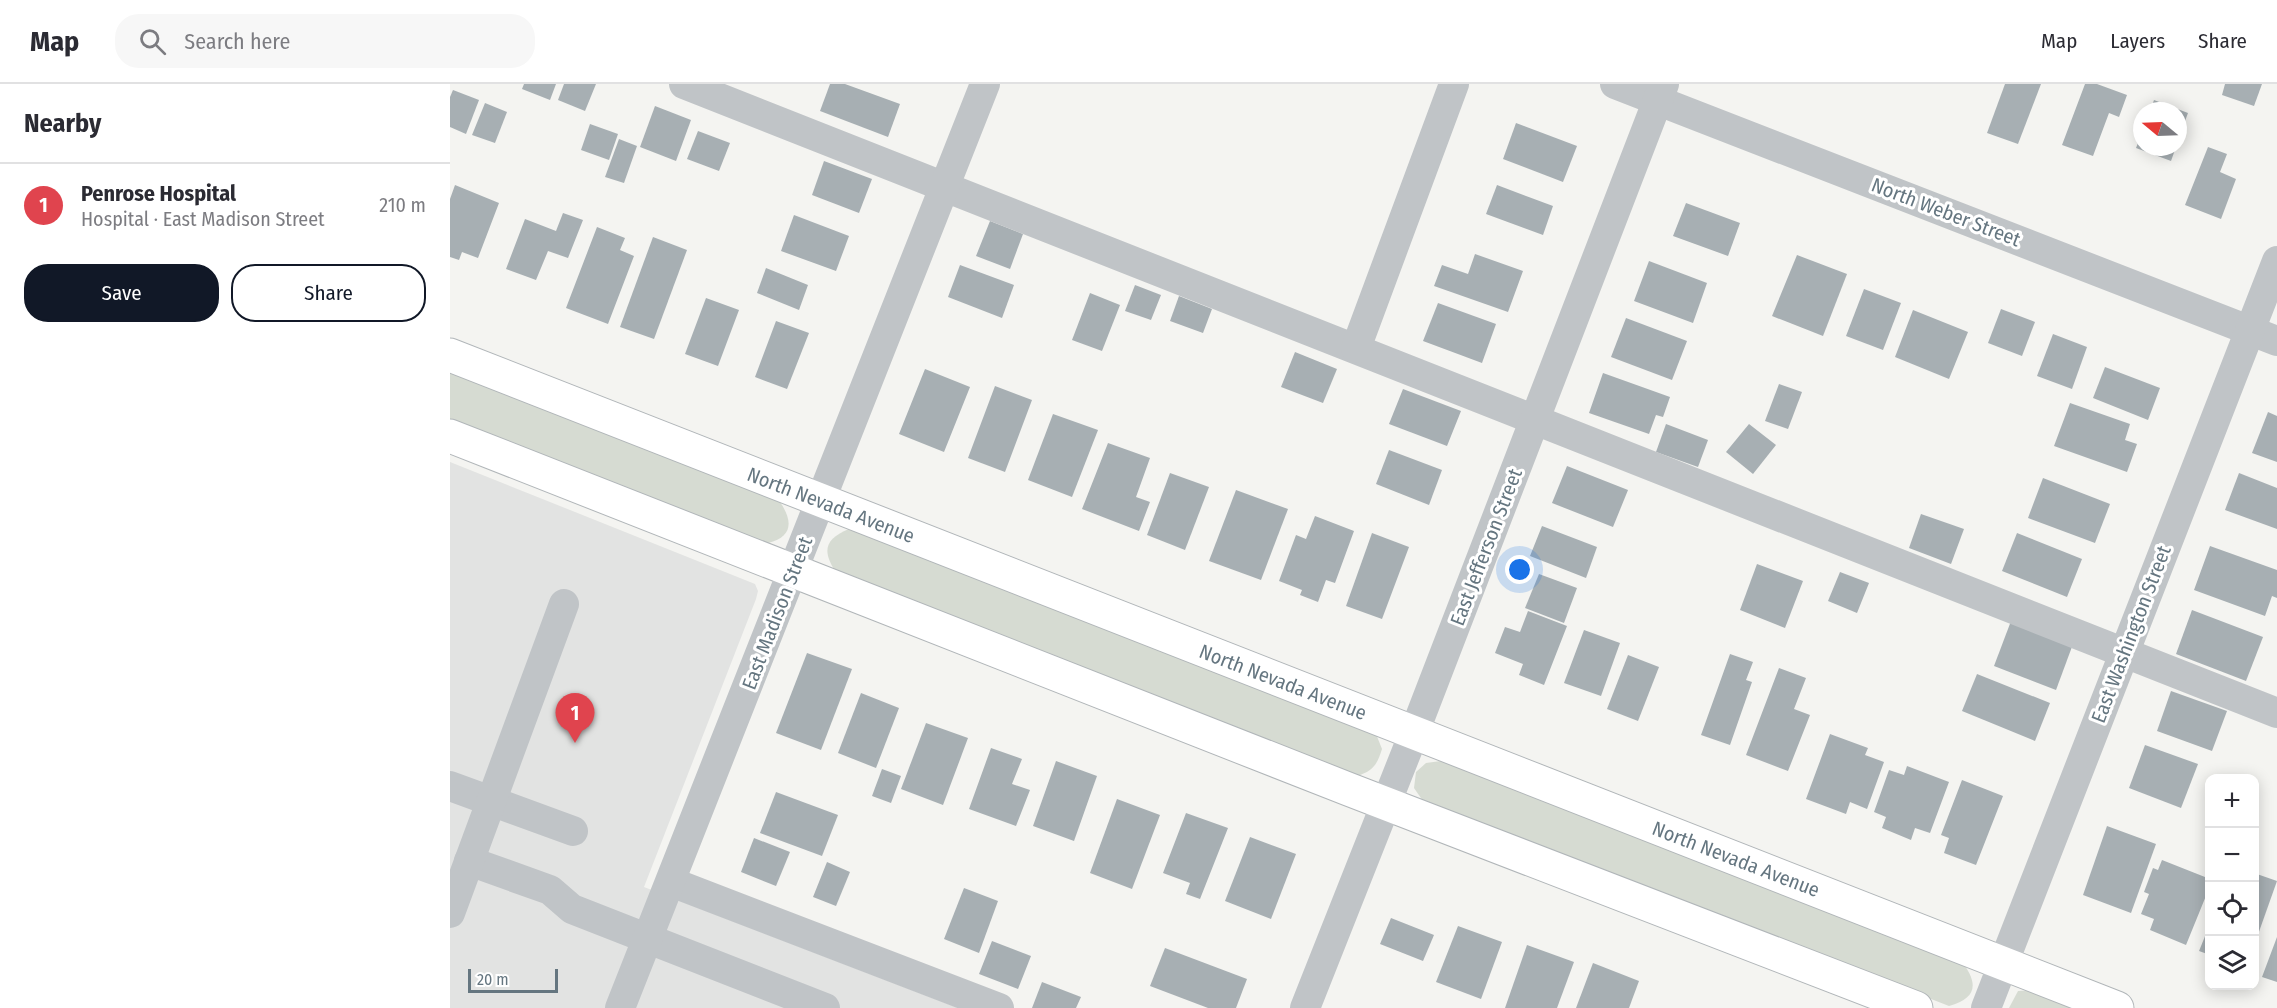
<!DOCTYPE html>
<html lang="en">
<head>
<meta charset="utf-8">
<style>
	body { margin:0; font-family:"Fira Sans Condensed",sans-serif; background:#f7f7f7; color:#2b2b33 }
	.controls { position:absolute; right:18px; bottom:18px; display:grid; overflow:hidden; border-radius:12px; box-shadow:0 3px 15px #0003 }
	.controls button { width:54px; height:54px; display:grid; place-items:center; padding:0; border:0; border-bottom:2px solid #e1e1e2; background:#fff; color:#2b2b33; font:30px sans-serif }
	.compass { position:absolute; left:1683px; top:18px; width:54px; height:54px; border-radius:50%; background:#fff; box-shadow:0 3px 15px #0003; rotate:289deg }
	.scale { position:absolute; left:18px; bottom:15px; width:90px; box-sizing:border-box; padding-left:6px; border:3px solid #657680; border-top:0; font-size:16px; line-height:21px; white-space:nowrap; color:#657680; -webkit-text-stroke:4px #fff; paint-order:stroke }
	.you { position:absolute; left:1070px; top:486px; width:21px; height:21px; margin:-15px; border:4px solid #fff; border-radius:50%; background:#1a73e8; box-shadow:0 0 0 9px #1a73e833 }
	.badge { display:grid; place-items:center; width:39px; height:39px; border-radius:50%; background:#111827; color:#fff; font-size:20px; font-weight:700 }
	.pin { position:absolute; translate:-50% -50px; filter:drop-shadow(0 2px 3px #0008) }
	.pin::after { content:''; position:absolute; top:32px; width:21px; height:18px; background:inherit; clip-path:polygon(0 0,100% 0,50% 100%) }
	.list { margin:0; padding:0; list-style:none }
	h2 { display:flex; justify-content:space-between; align-items:center; height:78px; margin:0; padding:0 24px; font-size:26px }
	h2 small { font-size:20px; font-weight:400; color:#7c7c81 }
	.list li { display:grid; grid-template-columns:39px 1fr auto; gap:18px; align-items:center; box-sizing:border-box; height:84px; padding:0 24px; border-top:2px solid #e1e1e2 }
	.list b { display:block; font-size:22px; white-space:nowrap }
	.list p { margin:0; font-size:20px; white-space:nowrap; color:#7c7c81 }
	.list em { font-size:20px; font-style:normal; color:#7c7c81 }
	.actions { display:flex; gap:12px; padding:18px 24px }
	.actions a { flex:1; padding:14px 0; border:2px solid #111827; border-radius:24px; text-align:center; font-size:21px; color:#111827 }
	.actions .main { background:#111827; color:#fff }
	.icon { flex:none; width:33px; height:33px; fill:none; stroke:currentColor; stroke-width:2; stroke-linecap:round; stroke-linejoin:round }
	.map { position:relative; flex:none; width:1827px; height:924px; overflow:hidden }
	header { display:flex; align-items:center; gap:36px; box-sizing:border-box; height:84px; padding:0 30px; background:#fff; border-bottom:2px solid #e1e1e2 }
	header strong { font-size:28px }
	nav { display:flex; gap:33px; margin-inline-start:auto; font-size:21px }
	.search { width:420px; height:54px; background:#f7f7f7; display:flex; align-items:center; gap:15px; box-sizing:border-box; padding:0 21px; border-radius:24px; color:#7c7c81; font-size:22px }
	main { display:flex }
	aside { flex:1; background:#fff }
	.map>svg:first-child { display:block }
	.built { fill:#e2e3e2 }
	.green { fill:#d6dbd2 }
	.building { fill:#a7afb3 }
	.lines { fill:none; stroke-linecap:round; stroke-linejoin:round }
	.major-casing { stroke:#b1b6b9; stroke-width:35 }
	.minor { stroke:#c0c4c7; stroke-width:30 }
	.major { stroke:#fff; stroke-width:33 }
	.labels { text-anchor:middle; stroke-width:6; stroke-linejoin:round; paint-order:stroke }
	.street-label { font-size:20px; fill:#657680; stroke:#fff }
</style>
</head>
<body>
<header>
<strong>Map</strong>
<div class="search"><svg class="icon" aria-label="search" viewBox="0 0 24 24"><circle cx="10" cy="10" r="6"/><path d="M15 15l6 6"/></svg>Search here</div>
<nav><a>Map</a><a>Layers</a><a>Share</a></nav>
</header>
<main>
<aside>
<h2>Nearby<small></small></h2>
<ul class="list">
<li><span class="badge" style="background:#e0444e">1</span><div><b>Penrose Hospital</b><p>Hospital · East Madison Street</p></div><em>210 m</em></li>
</ul>
<div class="actions"><a class="main">Save</a><a>Share</a></div>
</aside>
<div class="map">
<svg width="1827" height="924" viewBox="0 0 1827 924">
	<rect width="100%" height="100%" fill="#f4f4f1"/>
	<polygon class="built" points="0,378 305,500 308,507 306,515 194,803 508,924 0,924"/>
	<g class="green">
		<path d="M 0,288 L 330,418 C 343,437 343,453 318,459 L 0,336 Z"/>
		<path d="M 399,445 L 926,650 L 932,665 C 927,681 923,687 907,692 L 385,487 C 372,466 375,455 399,445 Z"/>
		<path d="M 991,677 L 1515,882 C 1529,903 1524,915 1499,922 L 973,717 L 964,704 L 966,688 L 976,679 Z"/>
		<polygon points="1584,906 1630,924 1559,924 1568,907"/>
	</g>
	<g class="building">
		<polygon points="74,0 106,0 100,16 72,5"/>
		<polygon points="114,0 146,0 135,27 108,16"/>
		<polygon points="380,0 395,0 450,20 438,53 370,27"/>
		<polygon points="1555,0 1591,0 1568,60 1537,49"/>
		<polygon points="1635,0 1647,0 1677,11 1669,33 1659,29 1643,72 1612,61"/>
		<polygon points="1775,0 1812,0 1804,22 1772,11"/>
		<polygon points="3,6 29,16 16,50 0,43 0,13"/>
		<polygon points="1704,16 1738,29 1728,56 1728,27 1700,27"/>
		<polygon points="35,19 57,28 45,59 22,51"/>
		<polygon points="205,22 241,36 226,77 190,63"/>
		<polygon points="1066,39 1127,62 1113,98 1053,75"/>
		<polygon points="140,40 168,50 159,76 131,66"/>
		<polygon points="248,47 280,59 269,87 237,75"/>
		<polygon points="1692,49 1692,63 1726,63 1721,77 1686,64"/>
		<polygon points="169,55 187,62 174,99 155,93"/>
		<polygon points="1758,63 1777,70 1770,88 1786,95 1771,135 1735,121"/>
		<polygon points="374,77 422,95 409,129 362,111"/>
		<polygon points="5,101 49,119 28,174 12,168 9,176 0,173 0,115"/>
		<polygon points="1047,101 1103,122 1093,151 1036,130"/>
		<polygon points="1236,119 1290,139 1278,172 1223,152"/>
		<polygon points="113,129 133,136 118,174 98,167 86,196 56,185 75,135 106,147"/>
		<polygon points="344,131 399,152 386,187 331,167"/>
		<polygon points="540,137 573,150 560,185 526,172"/>
		<polygon points="147,143 175,154 170,166 184,172 158,240 116,224"/>
		<polygon points="203,153 237,166 204,255 170,243"/>
		<polygon points="1025,170 1073,187 1058,228 984,202 992,181 1018,190"/>
		<polygon points="1347,171 1397,190 1373,252 1322,232"/>
		<polygon points="1199,177 1257,199 1243,239 1184,217"/>
		<polygon points="510,181 564,201 552,234 498,213"/>
		<polygon points="316,184 358,201 349,226 307,209"/>
		<polygon points="685,201 711,211 701,236 675,227"/>
		<polygon points="1414,205 1451,219 1433,266 1396,252"/>
		<polygon points="640,209 670,221 652,267 622,256"/>
		<polygon points="729,212 762,225 753,249 720,237"/>
		<polygon points="256,214 289,226 268,282 235,270"/>
		<polygon points="988,219 1046,240 1032,279 973,257"/>
		<polygon points="1551,225 1585,238 1572,272 1538,259"/>
		<polygon points="1463,226 1518,248 1499,295 1445,273"/>
		<polygon points="1176,234 1237,257 1222,296 1161,273"/>
		<polygon points="326,237 359,249 337,305 305,293"/>
		<polygon points="1603,250 1637,263 1622,305 1587,292"/>
		<polygon points="845,268 887,285 873,319 831,303"/>
		<polygon points="1655,283 1710,304 1698,336 1643,314"/>
		<polygon points="475,285 520,303 494,368 449,350"/>
		<polygon points="1153,289 1220,313 1213,333 1206,331 1199,350 1139,329"/>
		<polygon points="1329,300 1352,308 1338,345 1315,337"/>
		<polygon points="545,302 582,316 555,388 518,374"/>
		<polygon points="953,305 1011,327 997,362 939,340"/>
		<polygon points="1620,319 1680,340 1675,356 1687,360 1677,388 1604,362"/>
		<polygon points="1818,328 1827,332 1827,378 1802,369"/>
		<polygon points="603,330 648,346 622,413 578,396"/>
		<polygon points="1216,340 1258,356 1248,383 1206,368"/>
		<polygon points="1299,340 1326,361 1303,390 1276,368"/>
		<polygon points="658,359 700,374 686,413 700,418 689,447 632,425"/>
		<polygon points="939,366 992,386 979,421 926,400"/>
		<polygon points="1117,382 1178,406 1163,443 1102,419"/>
		<polygon points="720,389 759,403 735,466 697,451"/>
		<polygon points="1789,389 1827,404 1827,445 1775,426"/>
		<polygon points="1593,394 1660,420 1645,459 1578,434"/>
		<polygon points="786,406 838,425 811,496 759,477"/>
		<polygon points="1471,430 1514,445 1501,480 1459,464"/>
		<polygon points="865,432 904,447 885,499 876,496 868,518 850,511 852,506 829,497 846,451 856,455"/>
		<polygon points="1092,442 1147,463 1136,494 1080,472"/>
		<polygon points="922,449 959,463 932,535 896,522"/>
		<polygon points="1567,449 1632,475 1617,513 1552,487"/>
		<polygon points="1760,462 1827,486 1827,514 1822,512 1815,532 1744,506"/>
		<polygon points="1307,480 1353,497 1335,544 1290,526"/>
		<polygon points="1390,488 1419,499 1407,529 1378,517"/>
		<polygon points="1089,490 1127,504 1114,539 1075,524"/>
		<polygon points="1742,526 1813,553 1796,597 1726,570"/>
		<polygon points="1078,527 1117,542 1094,601 1069,591 1073,580 1045,569 1055,543 1070,548"/>
		<polygon points="1561,537 1623,560 1606,606 1544,582"/>
		<polygon points="1134,546 1170,559 1151,612 1114,599"/>
		<polygon points="357,569 402,585 371,666 326,649"/>
		<polygon points="1280,570 1303,578 1296,596 1302,598 1280,661 1251,651"/>
		<polygon points="1178,571 1209,583 1188,637 1157,625"/>
		<polygon points="1329,584 1356,594 1344,625 1360,631 1338,687 1296,671"/>
		<polygon points="1527,590 1600,619 1585,657 1512,627"/>
		<polygon points="1721,607 1777,627 1762,667 1707,647"/>
		<polygon points="411,609 449,624 426,684 388,669"/>
		<polygon points="476,639 518,654 493,721 451,705"/>
		<polygon points="1380,650 1418,664 1415,671 1434,678 1417,725 1400,718 1396,730 1356,715"/>
		<polygon points="1695,661 1748,680 1731,724 1679,704"/>
		<polygon points="541,664 572,675 562,700 580,706 566,742 519,725"/>
		<polygon points="606,677 647,692 624,757 583,742"/>
		<polygon points="1457,682 1499,698 1480,749 1465,744 1461,756 1432,744 1436,733 1424,728 1439,686 1454,691"/>
		<polygon points="432,685 451,692 441,719 422,712"/>
		<polygon points="1512,696 1553,712 1526,781 1494,769 1499,754 1491,751"/>
		<polygon points="326,708 388,731 372,772 310,749"/>
		<polygon points="667,715 710,731 682,805 640,789"/>
		<polygon points="736,729 778,744 750,815 736,810 740,799 713,789"/>
		<polygon points="1657,742 1706,760 1681,829 1633,811"/>
		<polygon points="800,753 846,770 821,835 775,817"/>
		<polygon points="304,754 340,768 326,802 291,788"/>
		<polygon points="1712,776 1760,795 1760,802 1736,861 1700,846 1704,835 1691,830 1699,810 1694,808 1703,784 1708,786"/>
		<polygon points="377,778 400,788 386,822 363,813"/>
		<polygon points="1804,789 1827,797 1805,859 1804,859"/>
		<polygon points="514,804 548,817 529,869 494,855"/>
		<polygon points="941,834 984,851 973,877 930,860"/>
		<polygon points="1760,840 1760,871 1749,867"/>
		<polygon points="1008,842 1052,858 1031,915 986,898"/>
		<polygon points="1827,853 1827,898 1812,893"/>
		<polygon points="542,857 581,872 568,905 529,890"/>
		<polygon points="1077,861 1124,878 1107,924 1055,924"/>
		<polygon points="715,864 797,895 786,924 758,924 700,902"/>
		<polygon points="1143,879 1189,897 1179,924 1126,924"/>
		<polygon points="592,898 631,913 626,924 582,924"/>
	</g>
	<g class="lines">
		<g class="major-casing">
			<g id="major">
				<polyline points="0,271 1667,924"/>
				<polyline points="0,352 898,705 1466,924"/>
			</g>
		</g>
		<g class="minor">
			<polyline points="234,0 1827,629"/>
			<polyline points="1165,0 1827,257"/>
			<polyline points="906,264 1004,0"/>
			<polyline points="0,702 123,747"/>
			<polyline points="19,777 100,806 122,825 375,924"/>
			<polyline points="221,798 549,924"/>
			<polyline points="0,829 114,520"/>
			<polyline points="170,924 535,0"/>
			<polyline points="855,924 964,649 1214,0"/>
			<polyline points="1536,924 1827,177"/>
		</g>
		<use href="#major" class="major"/>
	</g>
	<g class="labels">
		<g class="street-label">
			<text transform="translate(1496 128) rotate(21)" y="7">North Weber Street</text>
			<text transform="translate(381 421) rotate(21)" y="7">North Nevada Avenue</text>
			<text transform="translate(1036 463) rotate(-69)" y="7">East Jefferson Street</text>
			<text transform="translate(327 529) rotate(-69)" y="7">East Madison Street</text>
			<text transform="translate(1681 550) rotate(-69)" y="7">East Washington Street</text>
			<text transform="translate(833 598) rotate(21)" y="7">North Nevada Avenue</text>
			<text transform="translate(1286 775) rotate(21)" y="7">North Nevada Avenue</text>
		</g>
	</g>
</svg>
<div class="controls">
<button>+</button>
<button>−</button>
<button><svg class="icon" aria-label="locate" viewBox="0 0 24 24"><circle cx="12" cy="12" r="6"/><path d="M12 2v4M12 18v4M2 12h4M18 12h4"/></svg></button>
<button><svg class="icon" aria-label="layers" viewBox="0 0 24 24"><path d="M12 4l9 5-9 5-9-5zM3 14l9 5 9-5"/></svg></button>
</div>
<svg class="compass" viewBox="-18 -18 36 36"><path d="M0-13l5 13h-10z" fill="#e53935"/><path d="M0 13l5-13h-10z" fill="#7c7c81"/></svg>
<div class="scale">20 m</div>
<div class="you"></div>
<div class="pin badge" style="left:125px;top:659px;background:#e0444e">1</div>
</div>
</main>
</body>
</html>
